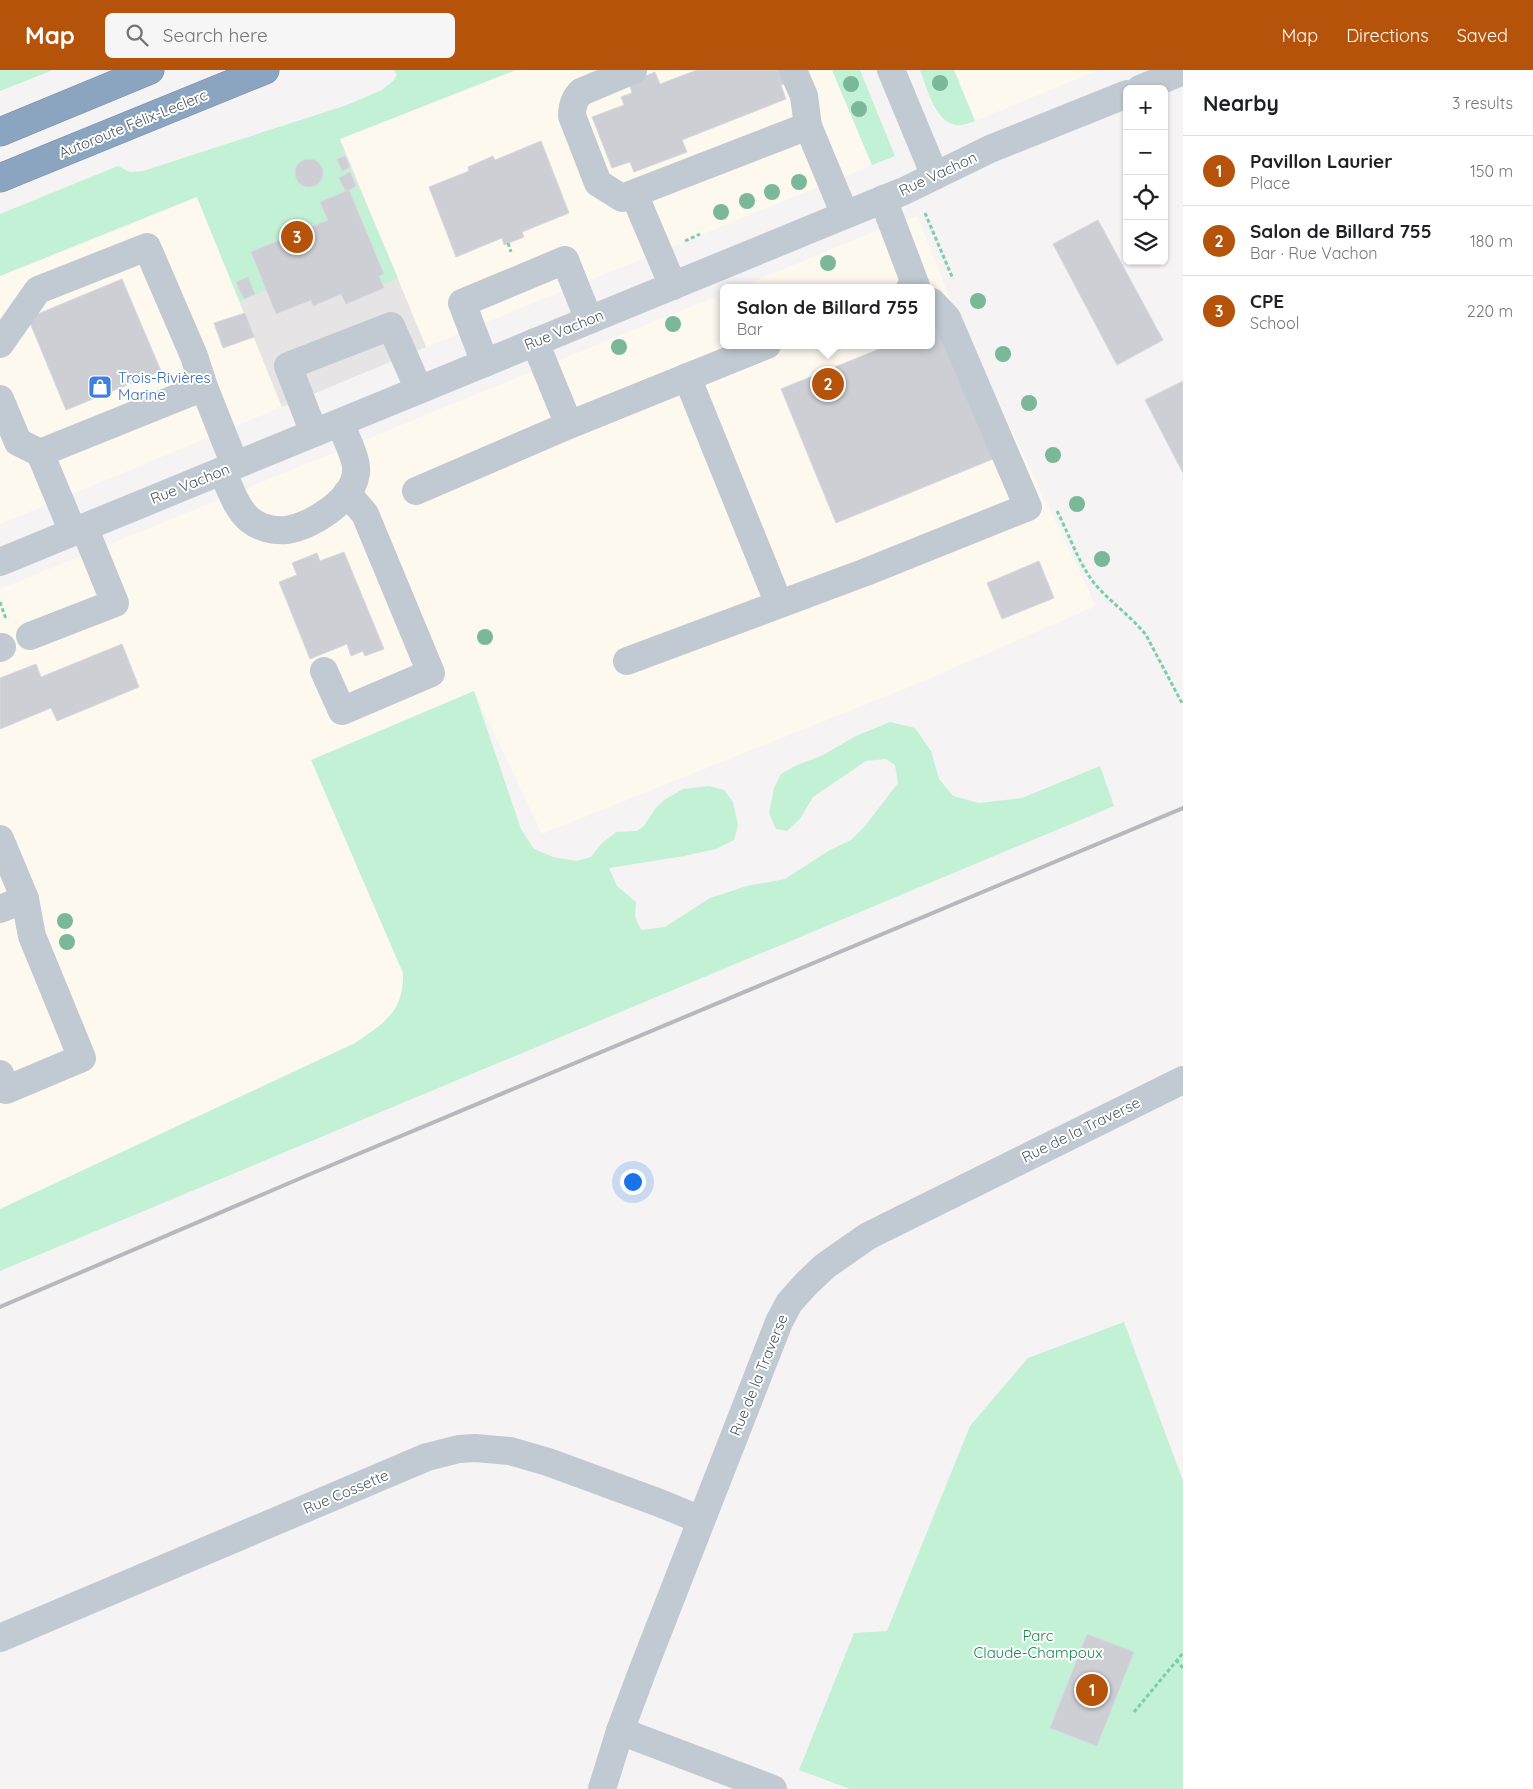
<!DOCTYPE html>
<html lang="en">
<head>
<meta charset="utf-8">
<style>
	body { margin:0; font-family:Quicksand,sans-serif; background:#f6f6f6; color:#202124 }
	.controls { position:absolute; right:15px; top:15px; display:grid; overflow:hidden; border-radius:8px; box-shadow:0 1px 4px #0004 }
	.controls button { width:45px; height:45px; display:grid; place-items:center; padding:0; border:0; border-bottom:1px solid #e0e0e0; background:#fff; color:#202124; font:25px sans-serif }
	.you { position:absolute; left:632px; top:1111px; width:18px; height:18px; margin:-12px; border:4px solid #fff; border-radius:50%; background:#1a73e8; box-shadow:0 0 0 8px #1a73e833 }
	.badge { display:grid; place-items:center; width:32px; height:32px; border-radius:50%; background:#b45309; color:#fff; font-size:16px; font-weight:700 }
	.pin { position:absolute; translate:-50% -50%; border:2px solid #fff; box-shadow:0 1px 5px #0006 }
	.popup { position:absolute; left:720px; top:214px; width:215px; height:65px; box-sizing:border-box; display:grid; place-content:center; border-radius:8px; background:#fff; filter:drop-shadow(0 1px 4px #0005); font-size:16px; white-space:nowrap; color:#757577 }
	.popup b { font-size:19px; color:#202124 }
	.popup::after { content:''; position:absolute; left:50%; top:100%; margin-left:-10px; border:10px solid transparent; border-top-color:#fff }
	.list { margin:0; padding:0; list-style:none }
	h2 { display:flex; justify-content:space-between; align-items:center; height:65px; margin:0; padding:0 20px; font-size:21px }
	h2 small { font-size:16px; font-weight:400; color:#757577 }
	.list li { display:grid; grid-template-columns:32px 1fr auto; gap:15px; align-items:center; box-sizing:border-box; height:70px; padding:0 20px; border-top:1px solid #e0e0e0 }
	.list b { display:block; font-size:19px; white-space:nowrap }
	.list p { margin:0; font-size:16px; white-space:nowrap; color:#757577 }
	.list em { font-size:16px; font-style:normal; color:#757577 }
	.icon { flex:none; width:28px; height:28px; fill:none; stroke:currentColor; stroke-width:2; stroke-linecap:round; stroke-linejoin:round }
	.map { position:relative; flex:none; width:1183px; height:1719px; overflow:hidden }
	header { display:flex; align-items:center; gap:30px; box-sizing:border-box; height:70px; padding:0 25px; background:#b45309; color:#fff }
	header strong { font-size:24px }
	nav { display:flex; gap:28px; margin-inline-start:auto; font-size:18px }
	.search { width:350px; height:45px; background:#f6f6f6; display:flex; align-items:center; gap:12px; box-sizing:border-box; padding:0 18px; border-radius:8px; color:#757577; font-size:19px }
	main { display:flex }
	aside { flex:1; background:#fff }
	.map>svg:first-child { display:block }
	.commercial { fill:#fdf9ef }
	.education { fill:#e6e4e5 }
	.green { fill:#c3f1d5 }
	.building { fill:#cdcfd5; stroke:#d7d9de }
	.lines { fill:none; stroke-linecap:round; stroke-linejoin:round }
	.highway-casing { stroke:#7690ad; stroke-width:29 }
	.path { stroke:#7ad0a6; stroke-width:3; stroke-dasharray:4 2.5; stroke-linecap:butt }
	.minor { stroke:#c1cad2; stroke-width:28 }
	.highway { stroke:#8ba5c1; stroke-width:28 }
	.rail { stroke:#b5b8bd; stroke-width:4 }
	.tree { fill:#7bb799 }
	.labels { text-anchor:middle; stroke-width:4; stroke-linejoin:round; paint-order:stroke }
	.street-label { font-size:15px; fill:#4a5661; stroke:#fff }
	.shop-label { font-size:15px; fill:#366cbe; stroke:#fff; text-anchor:start }
	.park-label { font-size:15px; fill:#17864f; stroke:#fff }
</style>
</head>
<body>
<header>
<strong>Map</strong>
<div class="search"><svg class="icon" aria-label="search" viewBox="0 0 24 24"><circle cx="10" cy="10" r="6"/><path d="M15 15l6 6"/></svg>Search here</div>
<nav><a>Map</a><a>Directions</a><a>Saved</a></nav>
</header>
<main>
<div class="map">
<svg width="1183" height="1719" viewBox="0 0 1183 1719">
	<rect width="100%" height="100%" fill="#f5f3f3"/>
	<g class="commercial">
		<polygon points="516,0 832,0 872,95 426,277 340,69"/>
		<polygon points="954,0 1099,0 975,51"/>
		<polygon points="197,127 282,337 0,454 0,206"/>
		<polygon points="917,146 959,250 1096,536 917,614 542,764 474,621 312,690 403,903 403,920 397,937 381,955 355,973 0,1139 0,519 724,223 724,275 932,275 932,218 738,218 873,162"/>
	</g>
	<polygon class="education" points="340,69 426,277 282,337 197,127"/>
	<g class="green">
		<polygon points="0,0 53,0 0,21"/>
		<polygon points="394,0 516,0 340,69 345,86 398,208 383,214 379,206 384,204 349,120 320,132 328,150 251,182 266,220 240,232 197,127 0,206 0,144 118,96 130,102 143,101 347,35 382,20 393,11 397,5"/>
		<polygon points="832,0 860,0 895,86 872,95"/>
		<path d="M 920,0 L 954,0 L 975,51 C 969,53 962,56 956,55 C 934,51 927,17 920,0 Z"/>
		<path d="M 474,621 L 521,759 L 534,779 L 553,787 L 576,791 L 591,787 L 601,774 L 616,762 L 637,761 L 644,756 L 655,739 L 664,730 L 683,719 L 709,716 L 724,720 L 733,732 L 738,755 L 734,770 L 716,779 L 684,786 L 609,798 L 617,816 L 636,832 L 635,847 L 641,860 L 665,857 L 710,828 L 747,816 L 785,809 L 830,780 L 851,770 L 865,756 L 898,713 L 895,695 L 886,689 L 866,691 L 813,727 L 800,749 L 787,761 L 776,759 L 769,743 L 774,718 L 781,704 L 795,696 L 823,685 L 856,666 L 890,652 L 915,658 L 931,681 L 939,709 L 953,726 L 979,733 L 1022,728 L 1100,696 L 1114,736 L 0,1201 L 0,1139 L 355,973 C 384,953 404,942 403,903 L 311,690 Z"/>
		<polygon points="1124,1252 1183,1411 1183,1719 850,1719 799,1700 854,1563 887,1561 970,1356 1028,1288"/>
	</g>
	<g class="building">
		<polygon points="697,0 782,0 787,13 781,15 786,29 682,70 687,82 634,102 630,92 612,98 592,47 624,35 621,27 632,23 629,13 655,2 660,14"/>
		<polygon points="541,71 569,143 522,162 524,167 504,175 502,168 456,187 429,117 469,101 468,97 493,86 495,90"/>
		<polygon points="345,86 350,97 342,101 337,89"/>
		<circle cx="309" cy="103" r="14"/>
		<polygon points="350,102 356,116 346,122 339,108"/>
		<polygon points="349,120 384,204 379,206 384,218 346,234 341,224 313,236 311,230 276,244 251,182 328,150 320,132"/>
		<polygon points="1098,150 1163,270 1117,295 1053,174"/>
		<polygon points="248,207 255,224 244,229 236,212"/>
		<polygon points="122,209 161,301 66,340 28,248"/>
		<polygon points="245,243 254,267 223,278 214,253"/>
		<polygon points="939,255 993,389 836,453 781,319 889,275 932,275 932,258"/>
		<polygon points="1183,311 1183,403 1145,330"/>
		<polygon points="344,482 384,579 365,586 363,581 351,586 347,574 310,589 279,512 297,505 292,493 317,483 320,491"/>
		<polygon points="1039,491 1054,528 1002,549 987,513"/>
		<polygon points="122,574 139,617 57,651 51,638 0,659 0,608 36,594 41,607"/>
		<polygon points="1087,1564 1134,1582 1097,1676 1050,1658"/>
	</g>
	<g class="lines">
		<g class="highway-casing">
			<g id="highway">
				<polyline points="0,62 150,0"/>
				<polyline points="0,108 265,0"/>
			</g>
		</g>
		<g class="path">
			<polyline points="925,143 953,209"/>
			<polyline points="685,171 700,164"/>
			<polyline points="508,173 511,182"/>
			<path d="M 1057,441 C 1069,464 1078,492 1094,513 C 1110,532 1131,546 1146,565 L 1183,635"/>
			<polyline points="0,532 6,549"/>
			<polyline points="1176,1590 1183,1598"/>
			<polyline points="1134,1642 1183,1583"/>
		</g>
		<g class="minor">
			<path d="M 633,0 L 581,22 C 574,29 572,36 572,46 L 598,113 L 622,128 L 808,56"/>
			<polyline points="793,0 804,26 808,56 845,145"/>
			<polyline points="891,0 935,106"/>
			<polyline points="1140,19 1183,1"/>
			<polyline points="634,124 673,216"/>
			<polyline points="883,129 916,216 910,218"/>
			<polyline points="535,272 569,355 767,275"/>
			<polyline points="0,274 38,220 147,177 194,286 204,317 235,395"/>
			<polyline points="485,293 462,233 565,190 589,250"/>
			<polyline points="687,307 779,534"/>
			<polyline points="0,329 18,372 40,383 73,462"/>
			<polyline points="314,363 288,296 391,256 419,320"/>
			<polyline points="40,383 204,317"/>
			<path d="M 222,401 C 230,417 236,439 250,450 C 260,458 274,461 286,460 C 311,457 353,430 356,403 C 358,390 345,366 340,353"/>
			<polyline points="416,421 569,355"/>
			<polyline points="0,492 845,145 904,121 990,79 1127,24"/>
			<polyline points="30,566 115,533 84,457"/>
			<polyline points="0,578 2,577"/>
			<polyline points="627,591 866,502 1028,437 947,248 932,232"/>
			<polyline points="324,601 342,641 431,603 365,444 347,423"/>
			<polyline points="0,769 25,829 32,866 82,988 6,1020 0,1004"/>
			<polyline points="0,839 25,829"/>
			<polyline points="0,1568 427,1387 459,1379 475,1378 510,1381 548,1392 657,1432 701,1450"/>
			<polyline points="620,1661 773,1719"/>
			<polyline points="602,1719 620,1661 642,1602 779,1252 789,1233 806,1214 825,1196 868,1166 1183,1010"/>
		</g>
		<use href="#highway" class="highway"/>
		<polyline class="rail" points="0,1237 308,1105 1183,738"/>
	</g>
	<g class="tree">
		<circle cx="940" cy="13" r="8"/>
		<circle cx="851" cy="14" r="8"/>
		<circle cx="859" cy="39" r="8"/>
		<circle cx="799" cy="112" r="8"/>
		<circle cx="772" cy="122" r="8"/>
		<circle cx="747" cy="131" r="8"/>
		<circle cx="721" cy="142" r="8"/>
		<circle cx="828" cy="193" r="8"/>
		<circle cx="978" cy="231" r="8"/>
		<circle cx="673" cy="254" r="8"/>
		<circle cx="619" cy="277" r="8"/>
		<circle cx="1003" cy="284" r="8"/>
		<circle cx="1029" cy="333" r="8"/>
		<circle cx="1053" cy="385" r="8"/>
		<circle cx="1077" cy="434" r="8"/>
		<circle cx="1102" cy="489" r="8"/>
		<circle cx="485" cy="567" r="8"/>
		<circle cx="65" cy="851" r="8"/>
		<circle cx="67" cy="872" r="8"/>
	</g>
	<defs>
		<g id="shop-square" transform="scale(1.25)"><rect x="-9" y="-9" width="18" height="18" rx="4" fill="#3f7fe0" stroke="#fff"/><path d="M-5-2.5h2.3a2.7 3.5 0 0 1 5.4 0H5L5.5 6h-11ZM-1.5-2.5h3a1.5 2.3 0 0 0-3 0Z" fill="#fff"/></g>
	</defs>
	<g fill-rule="evenodd">
		<use href="#shop-square" x="100" y="317"/>
	</g>
	<g class="labels">
		<g class="street-label">
			<text transform="translate(133 54) rotate(-22)" y="5">Autoroute Félix-Leclerc</text>
			<text transform="translate(938 104) rotate(-25)" y="5">Rue Vachon</text>
			<text transform="translate(564 260) rotate(-22)" y="5">Rue Vachon</text>
			<text transform="translate(190 414) rotate(-22)" y="5">Rue Vachon</text>
			<text transform="translate(1081 1060) rotate(-26)" y="5">Rue de la Traverse</text>
			<text transform="translate(759 1305) rotate(-68)" y="5">Rue de la Traverse</text>
			<text transform="translate(346 1422) rotate(-23)" y="5">Rue Cossette</text>
		</g>
		<g class="shop-label">
			<text x="118" y="313">Trois-Rivières<tspan x="118" dy="17">Marine</tspan></text>
		</g>
		<g class="park-label">
			<text x="1038" y="1571">Parc<tspan x="1038" dy="17">Claude-Champoux</tspan></text>
		</g>
	</g>
</svg>
<div class="controls">
<button>+</button>
<button>−</button>
<button><svg class="icon" aria-label="locate" viewBox="0 0 24 24"><circle cx="12" cy="12" r="6"/><path d="M12 2v4M12 18v4M2 12h4M18 12h4"/></svg></button>
<button><svg class="icon" aria-label="layers" viewBox="0 0 24 24"><path d="M12 4l9 5-9 5-9-5zM3 14l9 5 9-5"/></svg></button>
</div>
<div class="you"></div>
<div class="pin badge" style="left:1092px;top:1620px">1</div>
<div class="pin badge" style="left:828px;top:314px">2</div>
<div class="popup"><b>Salon de Billard 755</b>Bar</div>
<div class="pin badge" style="left:297px;top:167px">3</div>
</div>
<aside>
<h2>Nearby<small>3 results</small></h2>
<ul class="list">
<li><span class="badge">1</span><div><b>Pavillon Laurier</b><p>Place</p></div><em>150 m</em></li>
<li><span class="badge">2</span><div><b>Salon de Billard 755</b><p>Bar · Rue Vachon</p></div><em>180 m</em></li>
<li><span class="badge">3</span><div><b>CPE</b><p>School</p></div><em>220 m</em></li>
</ul>
</aside>
</main>
</body>
</html>
